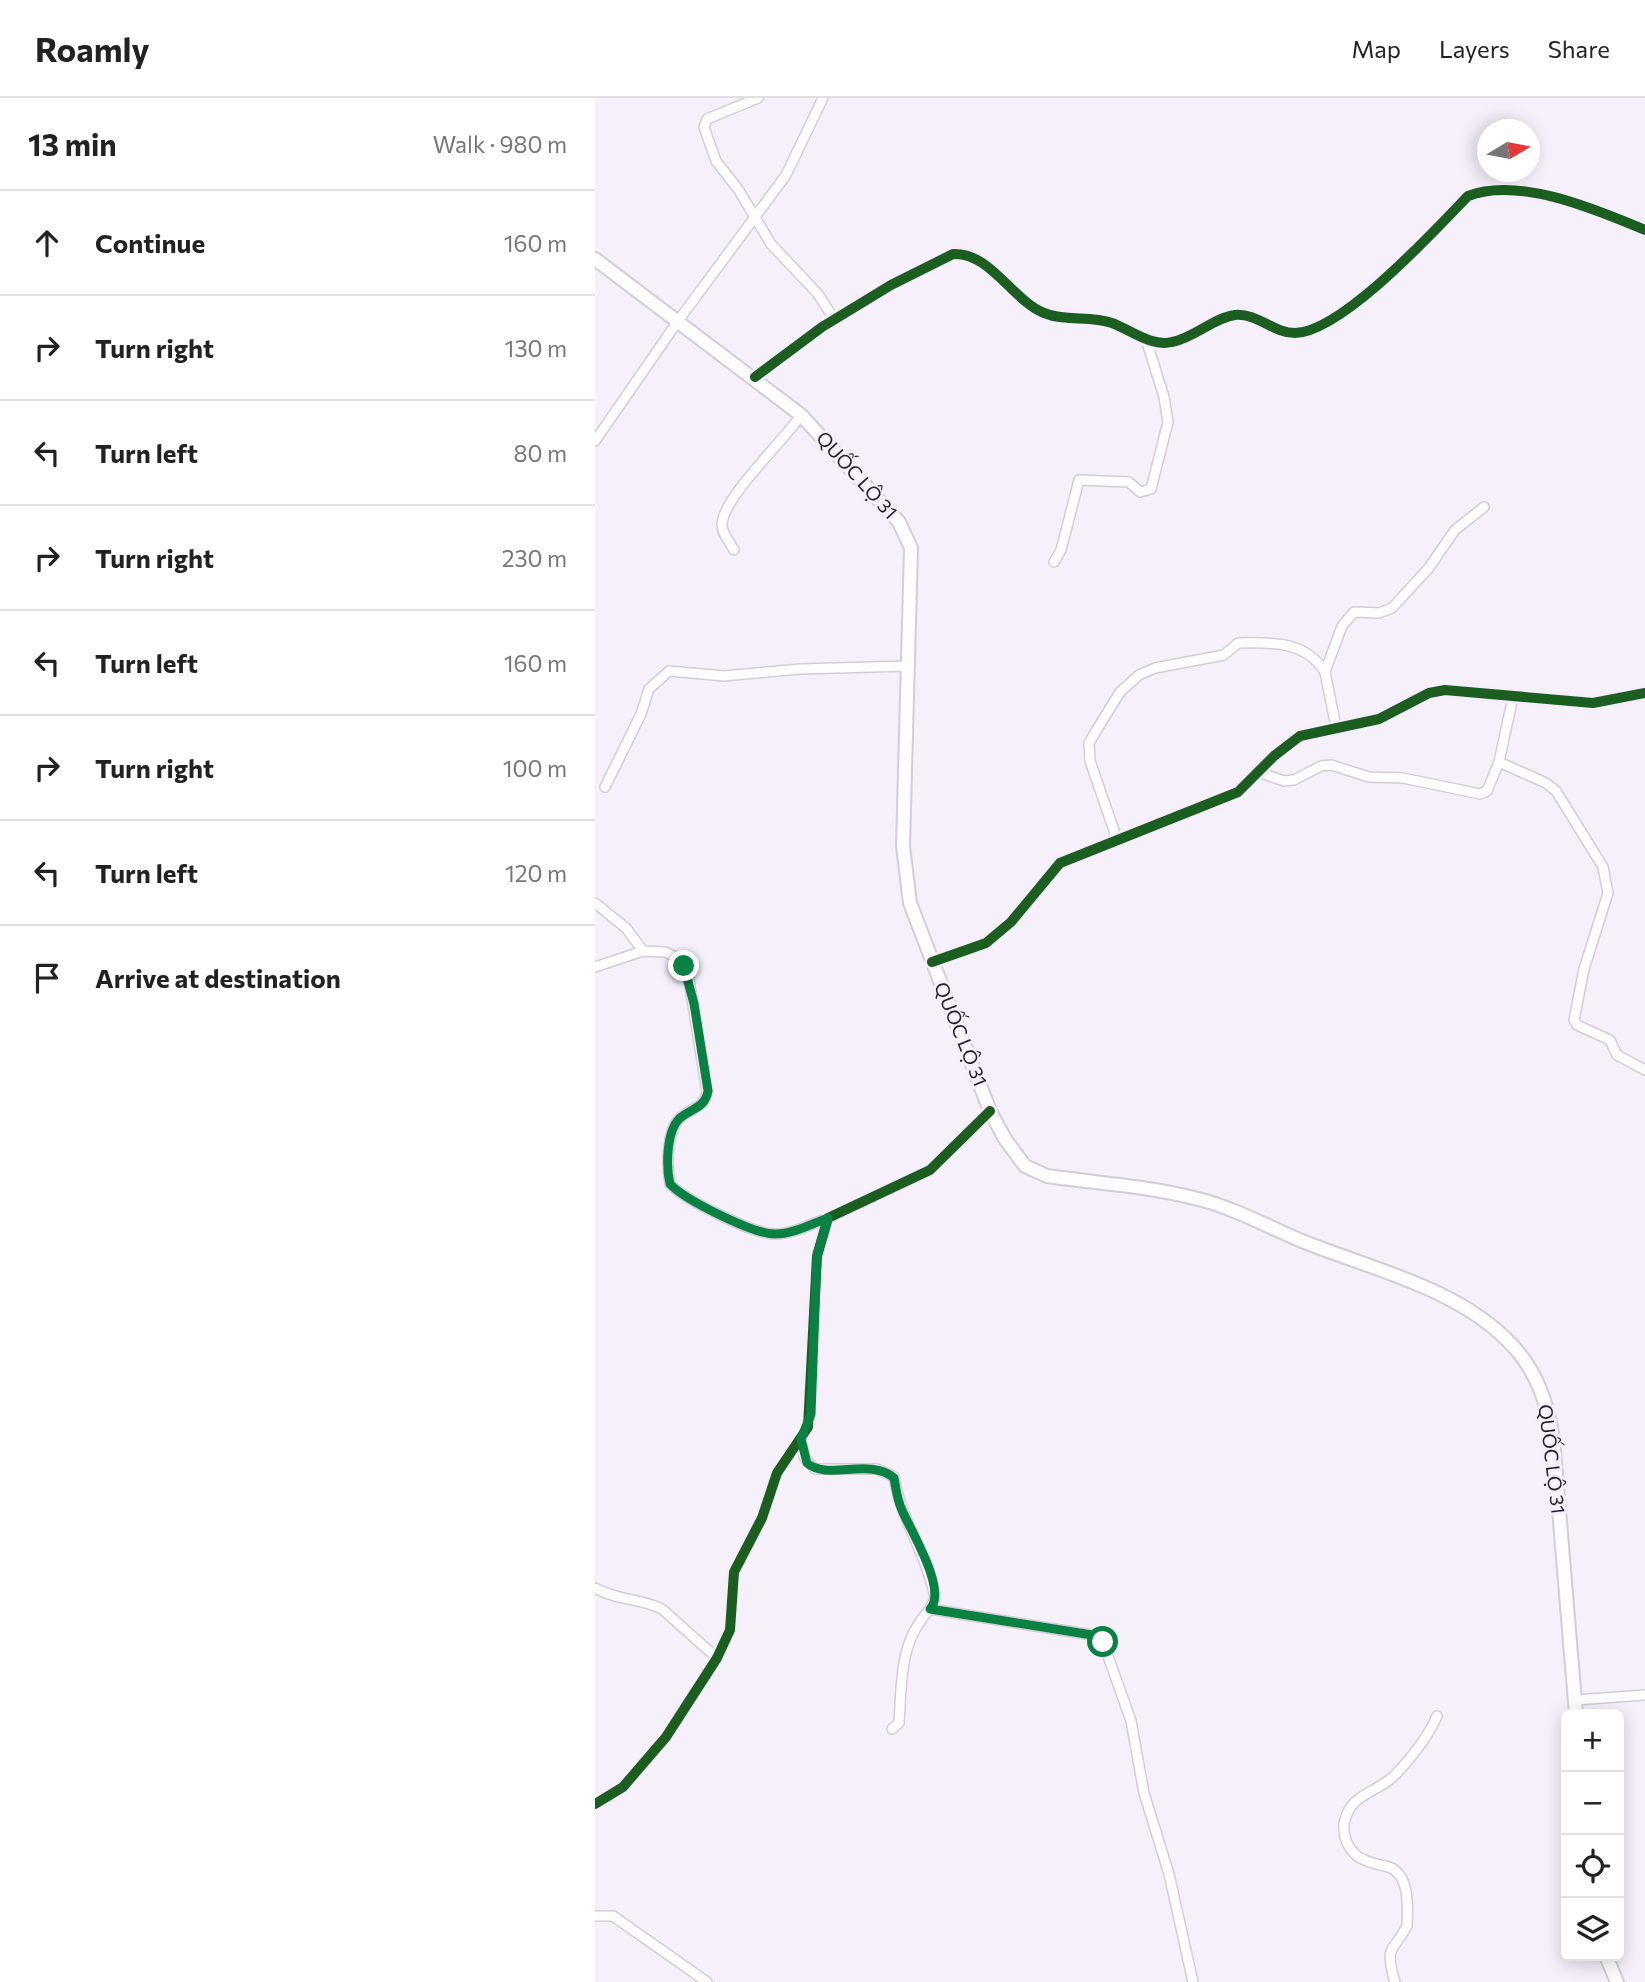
<!DOCTYPE html>
<html lang="en">
<head>
<meta charset="utf-8">
<style>
	body { margin:0; font-family:Commissioner,sans-serif; background:#f6f6f6; color:#222 }
	.controls { position:absolute; right:21px; bottom:21px; display:grid; overflow:hidden; border-radius:10px; box-shadow:0 4px 18px #0003 }
	.controls button { width:63px; height:63px; display:grid; place-items:center; padding:0; border:0; border-bottom:2px solid #e0e0e0; background:#fff; color:#222; font:35px sans-serif }
	.compass { position:absolute; left:882px; top:21px; width:63px; height:63px; border-radius:50%; background:#fff; box-shadow:0 4px 18px #0003; rotate:80deg }
	.stop { position:absolute; width:21px; height:21px; margin:-16px; border:5px solid #0b8043; border-radius:50%; background:#fff }
	.stop.end { background:#0b8043; border-color:#fff; box-shadow:0 2px 7px #0008 }
	.list { margin:0; padding:0; list-style:none }
	h2 { display:flex; justify-content:space-between; align-items:center; height:91px; margin:0; padding:0 28px; font-size:30px }
	h2 small { font-size:23px; font-weight:400; color:#767676 }
	.list li { display:grid; grid-template-columns:46px 1fr auto; gap:21px; align-items:center; box-sizing:border-box; height:105px; padding:0 28px; border-top:2px solid #e0e0e0 }
	.list b { display:block; font-size:26px; white-space:nowrap }
	.list em { font-size:23px; font-style:normal; color:#767676 }
	.icon { flex:none; width:38px; height:38px; fill:none; stroke:currentColor; stroke-width:2; stroke-linecap:round; stroke-linejoin:round }
	.map { position:relative; flex:none; width:1050px; height:1884px; overflow:hidden }
	header { display:flex; align-items:center; gap:42px; box-sizing:border-box; height:98px; padding:0 35px; background:#fff; border-bottom:2px solid #e0e0e0 }
	header strong { font-size:33px }
	nav { display:flex; gap:38px; margin-inline-start:auto; font-size:24px }
	main { display:flex }
	aside { flex:1; background:#fff }
	.map>svg:first-child { display:block }
	.lines { fill:none; stroke-linecap:round; stroke-linejoin:round }
	.minor-casing { stroke:#d2cdd6; stroke-width:12 }
	.highway-casing { stroke:#d2cdd6; stroke-width:16 }
	.minor { stroke:#fefdfe; stroke-width:9 }
	.highway { stroke:#fefdfe; stroke-width:12 }
	.cycleway-casing { stroke:#f6edfd; stroke-width:15 }
	.cycleway { stroke:#1b5e20; stroke-width:10 }
	.route { stroke:#0b8043; stroke-width:9 }
	.labels { text-anchor:middle; stroke-width:6; stroke-linejoin:round; paint-order:stroke }
	.street-label { font-size:19px; fill:#211d24; stroke:#f6edfd }
</style>
</head>
<body>
<header>
<strong>Roamly</strong>
<nav><a>Map</a><a>Layers</a><a>Share</a></nav>
</header>
<main>
<aside>
<h2>13 min<small>Walk · 980 m</small></h2>
<ul class="list">
<li><svg class="icon" aria-label="ahead" viewBox="0 0 24 24"><path d="M12 20V5M6 11l6-6 6 6"/></svg><div><b>Continue</b></div><em>160 m</em></li>
<li><svg class="icon" aria-label="right" viewBox="0 0 24 24"><path d="M7 20v-9h11M14 6l5 5-5 5"/></svg><div><b>Turn right</b></div><em>130 m</em></li>
<li><svg class="icon" aria-label="left" viewBox="0 0 24 24"><path d="M17 20v-9H6M10 6l-5 5 5 5"/></svg><div><b>Turn left</b></div><em>80 m</em></li>
<li><svg class="icon" aria-label="right" viewBox="0 0 24 24"><path d="M7 20v-9h11M14 6l5 5-5 5"/></svg><div><b>Turn right</b></div><em>230 m</em></li>
<li><svg class="icon" aria-label="left" viewBox="0 0 24 24"><path d="M17 20v-9H6M10 6l-5 5 5 5"/></svg><div><b>Turn left</b></div><em>160 m</em></li>
<li><svg class="icon" aria-label="right" viewBox="0 0 24 24"><path d="M7 20v-9h11M14 6l5 5-5 5"/></svg><div><b>Turn right</b></div><em>100 m</em></li>
<li><svg class="icon" aria-label="left" viewBox="0 0 24 24"><path d="M17 20v-9H6M10 6l-5 5 5 5"/></svg><div><b>Turn left</b></div><em>120 m</em></li>
<li><svg class="icon" aria-label="arrive" viewBox="0 0 24 24"><path d="M6 21V4h12l-3 4 3 4H6"/></svg><div><b>Arrive at destination</b></div></li>
</ul>
</aside>
<div class="map">
<svg width="1050" height="1884" viewBox="0 0 1050 1884">
	<rect width="100%" height="100%" fill="#f5f0fa"/>
	<g class="lines">
		<g class="minor-casing">
			<g id="minor">
				<polyline points="163,0 112,21 109,29 121,63 143,91 176,146 223,196 239,221"/>
				<path d="M 160,279 L 227,229 L 296,187 L 358,156 C 395,154 417,202 449,215 C 471,224 495,217 517,225 C 536,232 556,249 577,244 C 599,240 618,220 640,217 C 663,215 678,235 700,235 C 747,234 840,132 873,98 C 924,78 1002,112 1050,132"/>
				<polyline points="0,343 83,223 191,77 228,0"/>
				<path d="M 139,452 C 135,444 127,436 127,427 C 127,400 190,342 206,317"/>
				<polyline points="459,464 466,452 484,382 534,384 545,394 556,391 573,324 569,299 551,241"/>
				<polyline points="730,574 747,528 759,514 784,515 797,510 833,471 860,432 889,409"/>
				<polyline points="918,599 904,664 951,685 961,693 1008,769 1013,795 989,871 979,922 982,927 1015,942 1022,957 1050,972"/>
				<polyline points="663,674 689,683 699,682 726,668 736,667 774,679 808,680 885,696 892,693 904,664"/>
				<polyline points="10,689 46,616 54,591 74,573 129,578 205,571 312,568"/>
				<path d="M 522,741 L 495,663 L 494,645 L 501,633 L 525,594 L 544,577 L 560,570 L 629,557 L 643,545 C 676,544 711,543 730,574 L 741,629"/>
				<polyline points="0,805 31,830 48,853"/>
				<polyline points="337,864 391,845 416,824 465,765 643,694 679,658 705,638 784,621 834,595 850,592 998,605 1050,595"/>
				<path d="M 0,869 L 48,853 L 70,854 L 79,858 L 93,876 L 112,994 C 110,1010 96,1010 85,1020 C 71,1033 72,1069 75,1086 C 90,1102 158,1136 180,1136 C 198,1136 216,1126 233,1120"/>
				<path d="M 206,1341 L 209,1359 L 220,1371 L 282,1371 L 299,1379 C 306,1422 332,1457 340,1500 L 335,1511 L 497,1537 L 508,1544 L 536,1623 L 549,1695 L 574,1776 L 598,1884"/>
				<path d="M 0,1490 C 23,1503 45,1500 67,1511 L 122,1560"/>
				<polyline points="980,1602 1050,1597"/>
				<path d="M 297,1631 L 304,1625 C 307,1582 304,1544 335,1511"/>
				<polyline points="0,1706 28,1689 71,1639 122,1560 135,1532 139,1474 167,1420 182,1375 213,1329 222,1158 233,1120 335,1072 395,1013"/>
				<polyline points="0,1818 18,1818 112,1884"/>
				<path d="M 800,1884 C 789,1846 798,1855 812,1828 C 813,1807 815,1773 790,1768 C 780,1766 767,1763 760,1756 C 752,1748 748,1737 749,1726 C 755,1694 782,1696 801,1676 C 816,1660 833,1639 842,1618"/>
			</g>
		</g>
		<g class="highway-casing">
			<g id="highway">
				<path d="M 0,161 L 206,317 L 304,424 L 316,450 L 308,748 L 315,805 L 395,1013 L 410,1041 L 430,1068 L 452,1078 C 500,1085 552,1088 599,1100 C 638,1109 671,1128 707,1143 C 776,1171 863,1190 915,1245 C 941,1271 952,1304 958,1340 L 981,1616"/>
				<polyline points="1011,1858 1022,1884"/>
			</g>
		</g>
		<use href="#minor" class="minor"/>
		<use href="#highway" class="highway"/>
		<g class="cycleway-casing">
			<g id="cycleway">
				<path d="M 160,279 L 227,229 L 296,187 L 358,156 C 395,154 417,202 449,215 C 471,224 495,217 517,225 C 536,232 556,249 577,244 C 599,240 618,220 640,217 C 663,215 678,235 700,235 C 747,234 840,132 873,98 C 924,78 1002,112 1050,132"/>
				<polyline points="337,864 391,845 416,824 465,765 643,694 679,658 705,638 784,621 834,595 850,592 998,605 1050,595"/>
				<polyline points="0,1706 28,1689 71,1639 122,1560 135,1532 139,1474 167,1420 182,1375 213,1329 222,1158 233,1120 335,1072 395,1013"/>
			</g>
		</g>
		<use href="#cycleway" class="cycleway"/>
	</g>
	<g class="lines">
		<path class="route" d="M 89,868 L 99,906 L 113,993 C 110,1010 97,1010 85,1020 C 71,1033 71,1069 75,1086 C 90,1102 158,1136 180,1136 C 198,1136 216,1126 233,1120 L 222,1158 L 216,1316 L 206,1341 L 212,1365 C 232,1383 275,1359 299,1380 C 301,1390 302,1402 307,1412 C 315,1432 353,1492 335,1511 L 497,1537 L 508,1544"/>
	</g>
	<g class="labels">
		<g class="street-label">
			<text transform="translate(262 377) rotate(48)" y="7">QUỐC LỘ 31</text>
			<text transform="translate(366 936) rotate(68)" y="7">QUỐC LỘ 31</text>
			<text transform="translate(957 1361) rotate(83)" y="7">QUỐC LỘ 31</text>
		</g>
	</g>
</svg>
<div class="controls">
<button>+</button>
<button>−</button>
<button><svg class="icon" aria-label="locate" viewBox="0 0 24 24"><circle cx="12" cy="12" r="6"/><path d="M12 2v4M12 18v4M2 12h4M18 12h4"/></svg></button>
<button><svg class="icon" aria-label="layers" viewBox="0 0 24 24"><path d="M12 4l9 5-9 5-9-5zM3 14l9 5 9-5"/></svg></button>
</div>
<svg class="compass" viewBox="-18 -18 36 36"><path d="M0-13l5 13h-10z" fill="#e53935"/><path d="M0 13l5-13h-10z" fill="#767676"/></svg>
<div class="stop" style="left:508px;top:1544px"></div>
<div class="stop end" style="left:89px;top:868px"></div>
</div>
</main>
</body>
</html>
